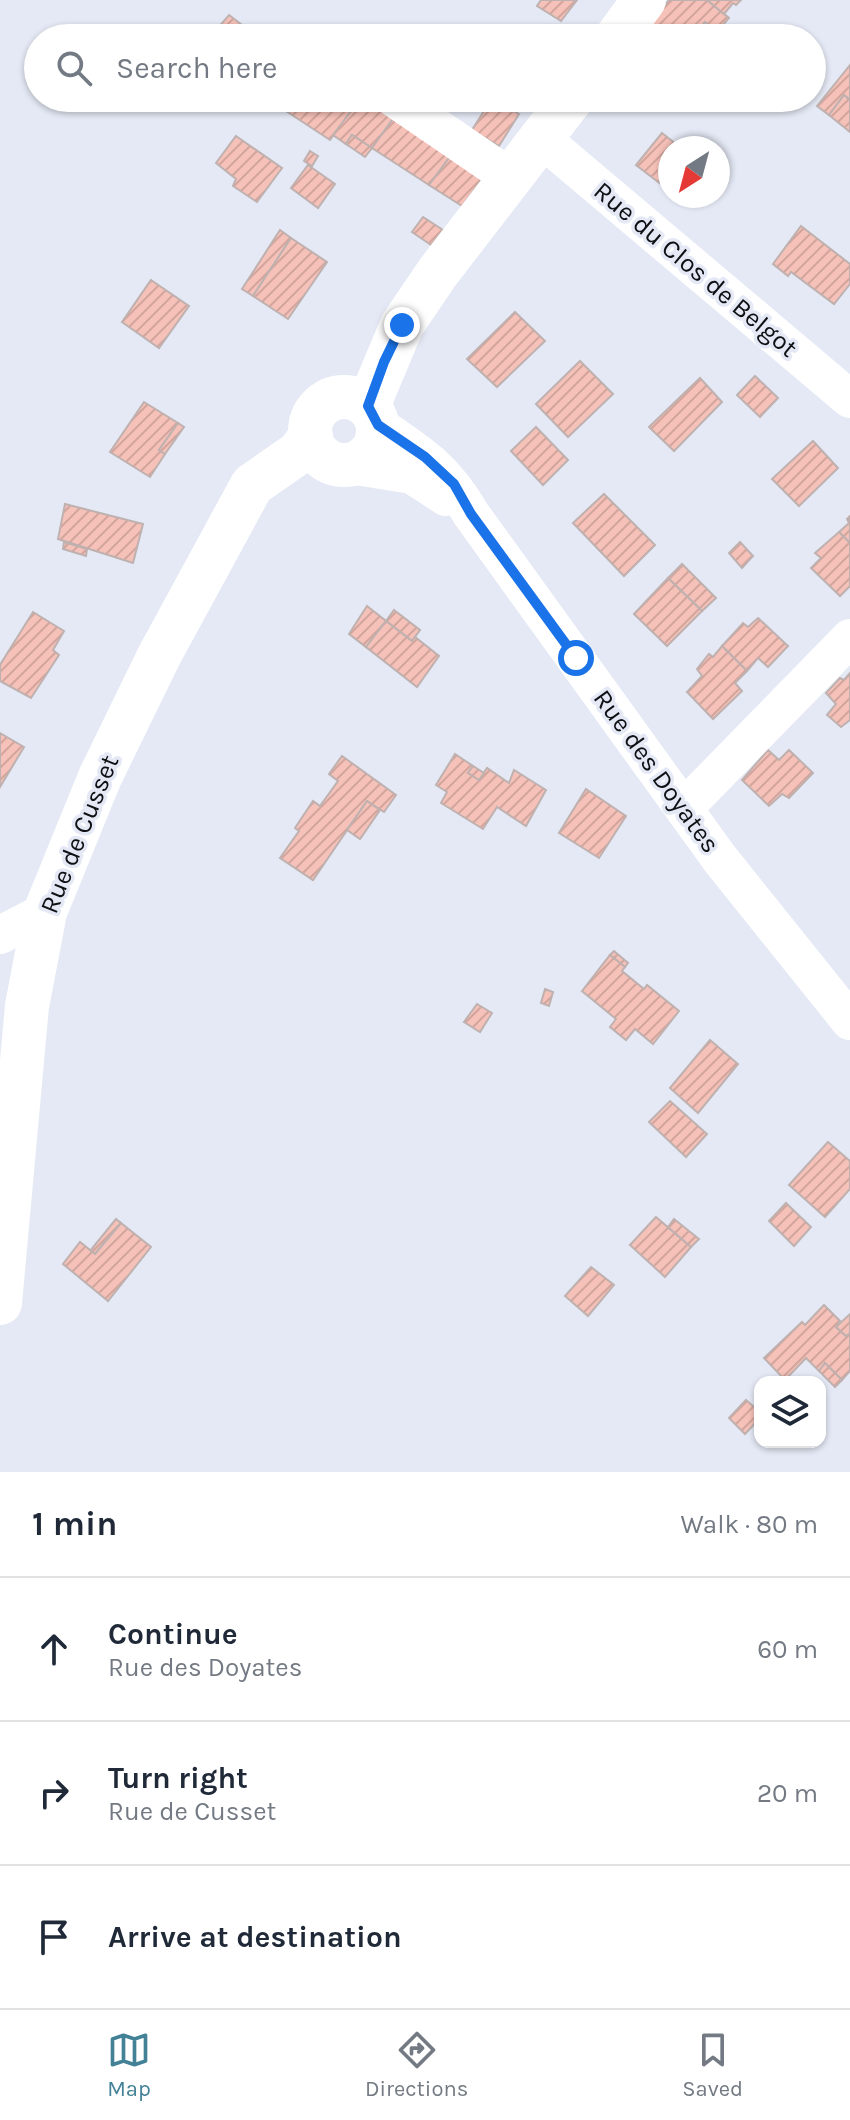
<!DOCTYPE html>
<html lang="en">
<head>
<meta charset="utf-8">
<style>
	body { margin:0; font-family:Karla,sans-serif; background:#f6f6f7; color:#1f2937 }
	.controls { position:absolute; right:24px; bottom:24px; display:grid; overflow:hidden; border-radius:16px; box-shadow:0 2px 6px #0004 }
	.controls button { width:72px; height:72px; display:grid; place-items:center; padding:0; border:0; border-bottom:2px solid #e0e1e3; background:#fff; color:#1f2937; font:40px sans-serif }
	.compass { position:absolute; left:658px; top:136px; width:72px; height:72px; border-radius:50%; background:#fff; box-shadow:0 2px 6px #0004; rotate:216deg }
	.stop { position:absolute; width:24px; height:24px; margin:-18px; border:6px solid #1a73e8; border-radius:50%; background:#fff }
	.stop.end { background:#1a73e8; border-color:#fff; box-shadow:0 2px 8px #0008 }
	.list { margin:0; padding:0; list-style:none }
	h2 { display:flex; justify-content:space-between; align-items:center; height:104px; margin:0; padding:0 32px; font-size:34px }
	h2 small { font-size:26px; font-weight:400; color:#747a83 }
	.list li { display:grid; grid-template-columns:52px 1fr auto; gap:24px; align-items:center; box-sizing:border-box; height:144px; padding:0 32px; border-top:2px solid #e0e1e3 }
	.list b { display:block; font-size:30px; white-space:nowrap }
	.list p { margin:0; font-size:26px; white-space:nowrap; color:#747a83 }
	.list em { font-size:26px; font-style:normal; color:#747a83 }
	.icon { flex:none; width:44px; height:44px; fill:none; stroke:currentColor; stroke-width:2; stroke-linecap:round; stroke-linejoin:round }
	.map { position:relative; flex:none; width:850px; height:1472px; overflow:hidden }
	.search { position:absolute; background:#fff; box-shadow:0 2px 6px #0004; left:24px; right:24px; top:24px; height:88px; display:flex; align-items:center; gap:20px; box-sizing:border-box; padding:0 28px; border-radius:44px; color:#747a83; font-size:30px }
	.sheet { height:536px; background:#fff }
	nav { display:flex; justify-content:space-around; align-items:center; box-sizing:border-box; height:112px; border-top:2px solid #e0e1e3; background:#fff; font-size:22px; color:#747a83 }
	nav a { display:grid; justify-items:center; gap:4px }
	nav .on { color:#438196 }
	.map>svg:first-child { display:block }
	.building { fill:url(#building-hatch); stroke:#bfb1af; stroke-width:2 }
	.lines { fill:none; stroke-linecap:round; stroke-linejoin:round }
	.minor { stroke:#fff; stroke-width:38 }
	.tertiary { stroke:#fff; stroke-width:44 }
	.route { stroke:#1a73e8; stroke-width:10 }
	.labels { text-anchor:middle; stroke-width:7; stroke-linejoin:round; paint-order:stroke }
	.street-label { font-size:26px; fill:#0f1014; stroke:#e4e9f5 }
</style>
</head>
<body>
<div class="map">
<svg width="850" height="1472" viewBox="0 0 850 1472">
	<defs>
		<pattern id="building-hatch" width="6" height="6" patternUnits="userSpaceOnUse" patternTransform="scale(2)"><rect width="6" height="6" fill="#f6c1b8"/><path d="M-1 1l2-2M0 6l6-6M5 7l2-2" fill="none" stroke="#d2a59d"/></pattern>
	</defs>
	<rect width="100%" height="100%" fill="#e4e9f5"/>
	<g class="building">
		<polygon points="541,0 577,0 561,21 537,6"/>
		<polygon points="669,0 707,0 729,18 717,32 705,22 691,38 639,38"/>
		<polygon points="707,0 741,0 736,5 733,3 724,14"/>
		<polygon points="229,15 259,38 213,38 211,36"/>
		<polygon points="850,65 850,100 844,95 829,115 817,106"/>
		<polygon points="844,95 850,100 850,132 829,115"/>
		<polygon points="290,98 361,98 330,140 283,109"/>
		<polygon points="361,98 367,98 395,116 372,148 352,135 346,144 333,135"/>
		<polygon points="492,98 519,114 499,146 472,130"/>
		<polygon points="493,98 521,98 513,111"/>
		<polygon points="395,116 452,154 429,185 372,148"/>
		<polygon points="662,133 681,148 670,148 670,191 636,165"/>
		<polygon points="352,135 372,148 365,157 346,144"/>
		<polygon points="236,136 282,168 257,202 233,186 236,179 216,163"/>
		<polygon points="310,151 318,156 312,166 304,161"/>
		<polygon points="452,154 485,175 462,206 429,185"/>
		<polygon points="308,165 335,184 318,208 291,188"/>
		<polygon points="423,217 443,230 431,245 412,232"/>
		<polygon points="801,226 850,264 850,284 834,304 791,272 788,276 773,264"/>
		<polygon points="280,230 291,238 253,296 242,289"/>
		<polygon points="291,238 327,262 288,319 253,296"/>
		<polygon points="151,280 189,306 159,348 122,322"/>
		<polygon points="515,312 545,341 497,387 467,359"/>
		<polygon points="580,361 613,394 568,437 536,404"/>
		<polygon points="755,376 778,398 760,417 737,395"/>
		<polygon points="700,378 722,402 674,451 649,427"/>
		<polygon points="144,402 178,423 159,450 165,454 150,477 110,452"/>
		<polygon points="178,423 184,427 165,454 159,450"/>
		<polygon points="536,427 568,460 543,485 511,451"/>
		<polygon points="813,441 838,468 799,506 772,479"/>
		<polygon points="604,494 655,545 624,576 573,523"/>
		<polygon points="65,504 143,524 133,563 58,539"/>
		<polygon points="850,516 850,543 839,532 849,523 847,519"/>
		<polygon points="839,532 850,543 850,586 840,596 811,568 821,558 815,553"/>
		<polygon points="64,542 87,549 86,556 63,549"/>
		<polygon points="740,542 753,556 742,568 729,553"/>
		<polygon points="682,564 716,598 702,611 668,578"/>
		<polygon points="668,578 702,611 667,646 634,614"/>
		<polygon points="367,606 386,621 366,647 349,634"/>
		<polygon points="394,610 420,630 412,641 386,621"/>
		<polygon points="33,612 64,631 53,650 59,655 31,698 0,681 0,665"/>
		<polygon points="758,618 788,646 768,667 758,658 747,671 722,646 743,623 748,627"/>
		<polygon points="386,621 412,641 415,637 439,656 417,687 366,647"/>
		<polygon points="722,646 747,671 735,683 742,691 713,719 687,692 702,676 697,669 709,654 713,657"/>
		<polygon points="850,673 850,720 841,727 827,715 836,704 826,693 840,678 844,680"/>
		<polygon points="0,733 24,747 0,787"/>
		<polygon points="768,750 779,760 789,750 813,773 789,798 782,794 769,806 742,780"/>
		<polygon points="455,754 473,766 468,773 479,780 487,768 509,783 514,770 546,790 526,826 497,807 483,829 441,803 447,792 436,785"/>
		<polygon points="342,756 396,795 384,812 367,801 313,880 280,858 299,831 295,828 313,801 320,806 338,781 329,774"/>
		<polygon points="473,766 484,773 479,780 468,773"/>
		<polygon points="586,789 626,816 599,858 559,833"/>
		<polygon points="367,801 380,810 360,839 347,830"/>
		<polygon points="614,951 628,963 625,967 610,955"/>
		<polygon points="610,955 625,967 622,971 644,989 647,985 679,1011 653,1044 635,1029 626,1040 610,1027 616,1019 582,991"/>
		<polygon points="545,989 553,992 549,1006 541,1003"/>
		<polygon points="477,1004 492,1013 480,1032 464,1022"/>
		<polygon points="710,1040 738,1064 698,1113 670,1088"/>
		<polygon points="670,1101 707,1134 686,1157 649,1122"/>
		<polygon points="828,1142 850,1161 850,1189 825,1217 789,1185"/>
		<polygon points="786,1203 811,1227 794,1246 769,1221"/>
		<polygon points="656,1217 691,1247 665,1277 630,1245"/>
		<polygon points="116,1219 121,1223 95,1254 90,1251"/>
		<polygon points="674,1219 699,1239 691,1247 668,1227"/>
		<polygon points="121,1223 151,1247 108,1301 63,1264 80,1242 95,1254"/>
		<polygon points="591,1267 614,1285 588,1316 565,1296"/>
		<polygon points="824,1305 840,1321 836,1327 846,1336 850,1333 850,1371 842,1380 825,1363 819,1371 806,1358 785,1380 764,1358 802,1322 805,1325"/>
		<polygon points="850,1314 850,1333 846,1336 836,1327"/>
		<polygon points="825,1363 842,1380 835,1387 819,1371"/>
		<polygon points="746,1400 760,1412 760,1418 745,1434 729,1418"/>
	</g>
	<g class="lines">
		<g class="minor">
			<polyline points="394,98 511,178"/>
			<polyline points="542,139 850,399"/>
			<path d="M 378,425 C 421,454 445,469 471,514 L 720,859 L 850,1021"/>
			<polyline points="350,465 412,475 446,497"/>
			<polyline points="684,808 850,638"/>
			<polyline points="0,935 45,912"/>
		</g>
		<g class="tertiary">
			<polyline points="616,38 644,0"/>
			<circle cx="344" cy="431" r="34"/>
			<polyline points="368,406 402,325 438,272 572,98"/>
			<polyline points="0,1303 27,1006 45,912 100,777 159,656 252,485 298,453 311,436"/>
		</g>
	</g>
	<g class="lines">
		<polyline class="route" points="402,325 384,362 368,406 378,425 425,457 454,484 471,514 576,658"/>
	</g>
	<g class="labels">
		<g class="street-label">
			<text transform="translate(696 269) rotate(40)" y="9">Rue du Clos de Belgot</text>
			<text transform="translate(657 771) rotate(54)" y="9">Rue des Doyates</text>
			<text transform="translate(79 834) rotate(-68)" y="9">Rue de Cusset</text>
		</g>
	</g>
</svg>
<div class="controls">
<button><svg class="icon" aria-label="layers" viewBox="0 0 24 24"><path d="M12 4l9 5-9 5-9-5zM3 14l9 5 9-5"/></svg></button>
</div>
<svg class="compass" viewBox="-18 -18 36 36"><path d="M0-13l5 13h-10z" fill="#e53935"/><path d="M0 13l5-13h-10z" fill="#747a83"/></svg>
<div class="stop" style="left:576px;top:658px"></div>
<div class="stop end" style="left:402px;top:325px"></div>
<div class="search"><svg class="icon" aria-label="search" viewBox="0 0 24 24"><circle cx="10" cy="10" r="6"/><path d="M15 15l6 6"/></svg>Search here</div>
</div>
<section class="sheet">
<h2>1 min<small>Walk · 80 m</small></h2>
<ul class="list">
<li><svg class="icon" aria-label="ahead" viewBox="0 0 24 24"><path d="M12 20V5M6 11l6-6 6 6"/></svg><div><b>Continue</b><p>Rue des Doyates</p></div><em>60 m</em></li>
<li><svg class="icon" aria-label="right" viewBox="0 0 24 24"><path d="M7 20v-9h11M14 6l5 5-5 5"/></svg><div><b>Turn right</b><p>Rue de Cusset</p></div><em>20 m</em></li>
<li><svg class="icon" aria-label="arrive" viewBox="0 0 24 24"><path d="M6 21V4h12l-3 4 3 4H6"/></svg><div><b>Arrive at destination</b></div></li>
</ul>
</section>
<nav>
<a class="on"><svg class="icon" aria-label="map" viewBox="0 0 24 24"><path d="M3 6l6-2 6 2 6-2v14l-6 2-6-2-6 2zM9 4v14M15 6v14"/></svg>Map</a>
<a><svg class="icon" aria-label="directions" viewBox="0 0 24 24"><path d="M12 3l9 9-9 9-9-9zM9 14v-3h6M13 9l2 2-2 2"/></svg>Directions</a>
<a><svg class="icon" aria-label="saved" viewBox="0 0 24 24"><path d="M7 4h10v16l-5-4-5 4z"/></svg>Saved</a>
</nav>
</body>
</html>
